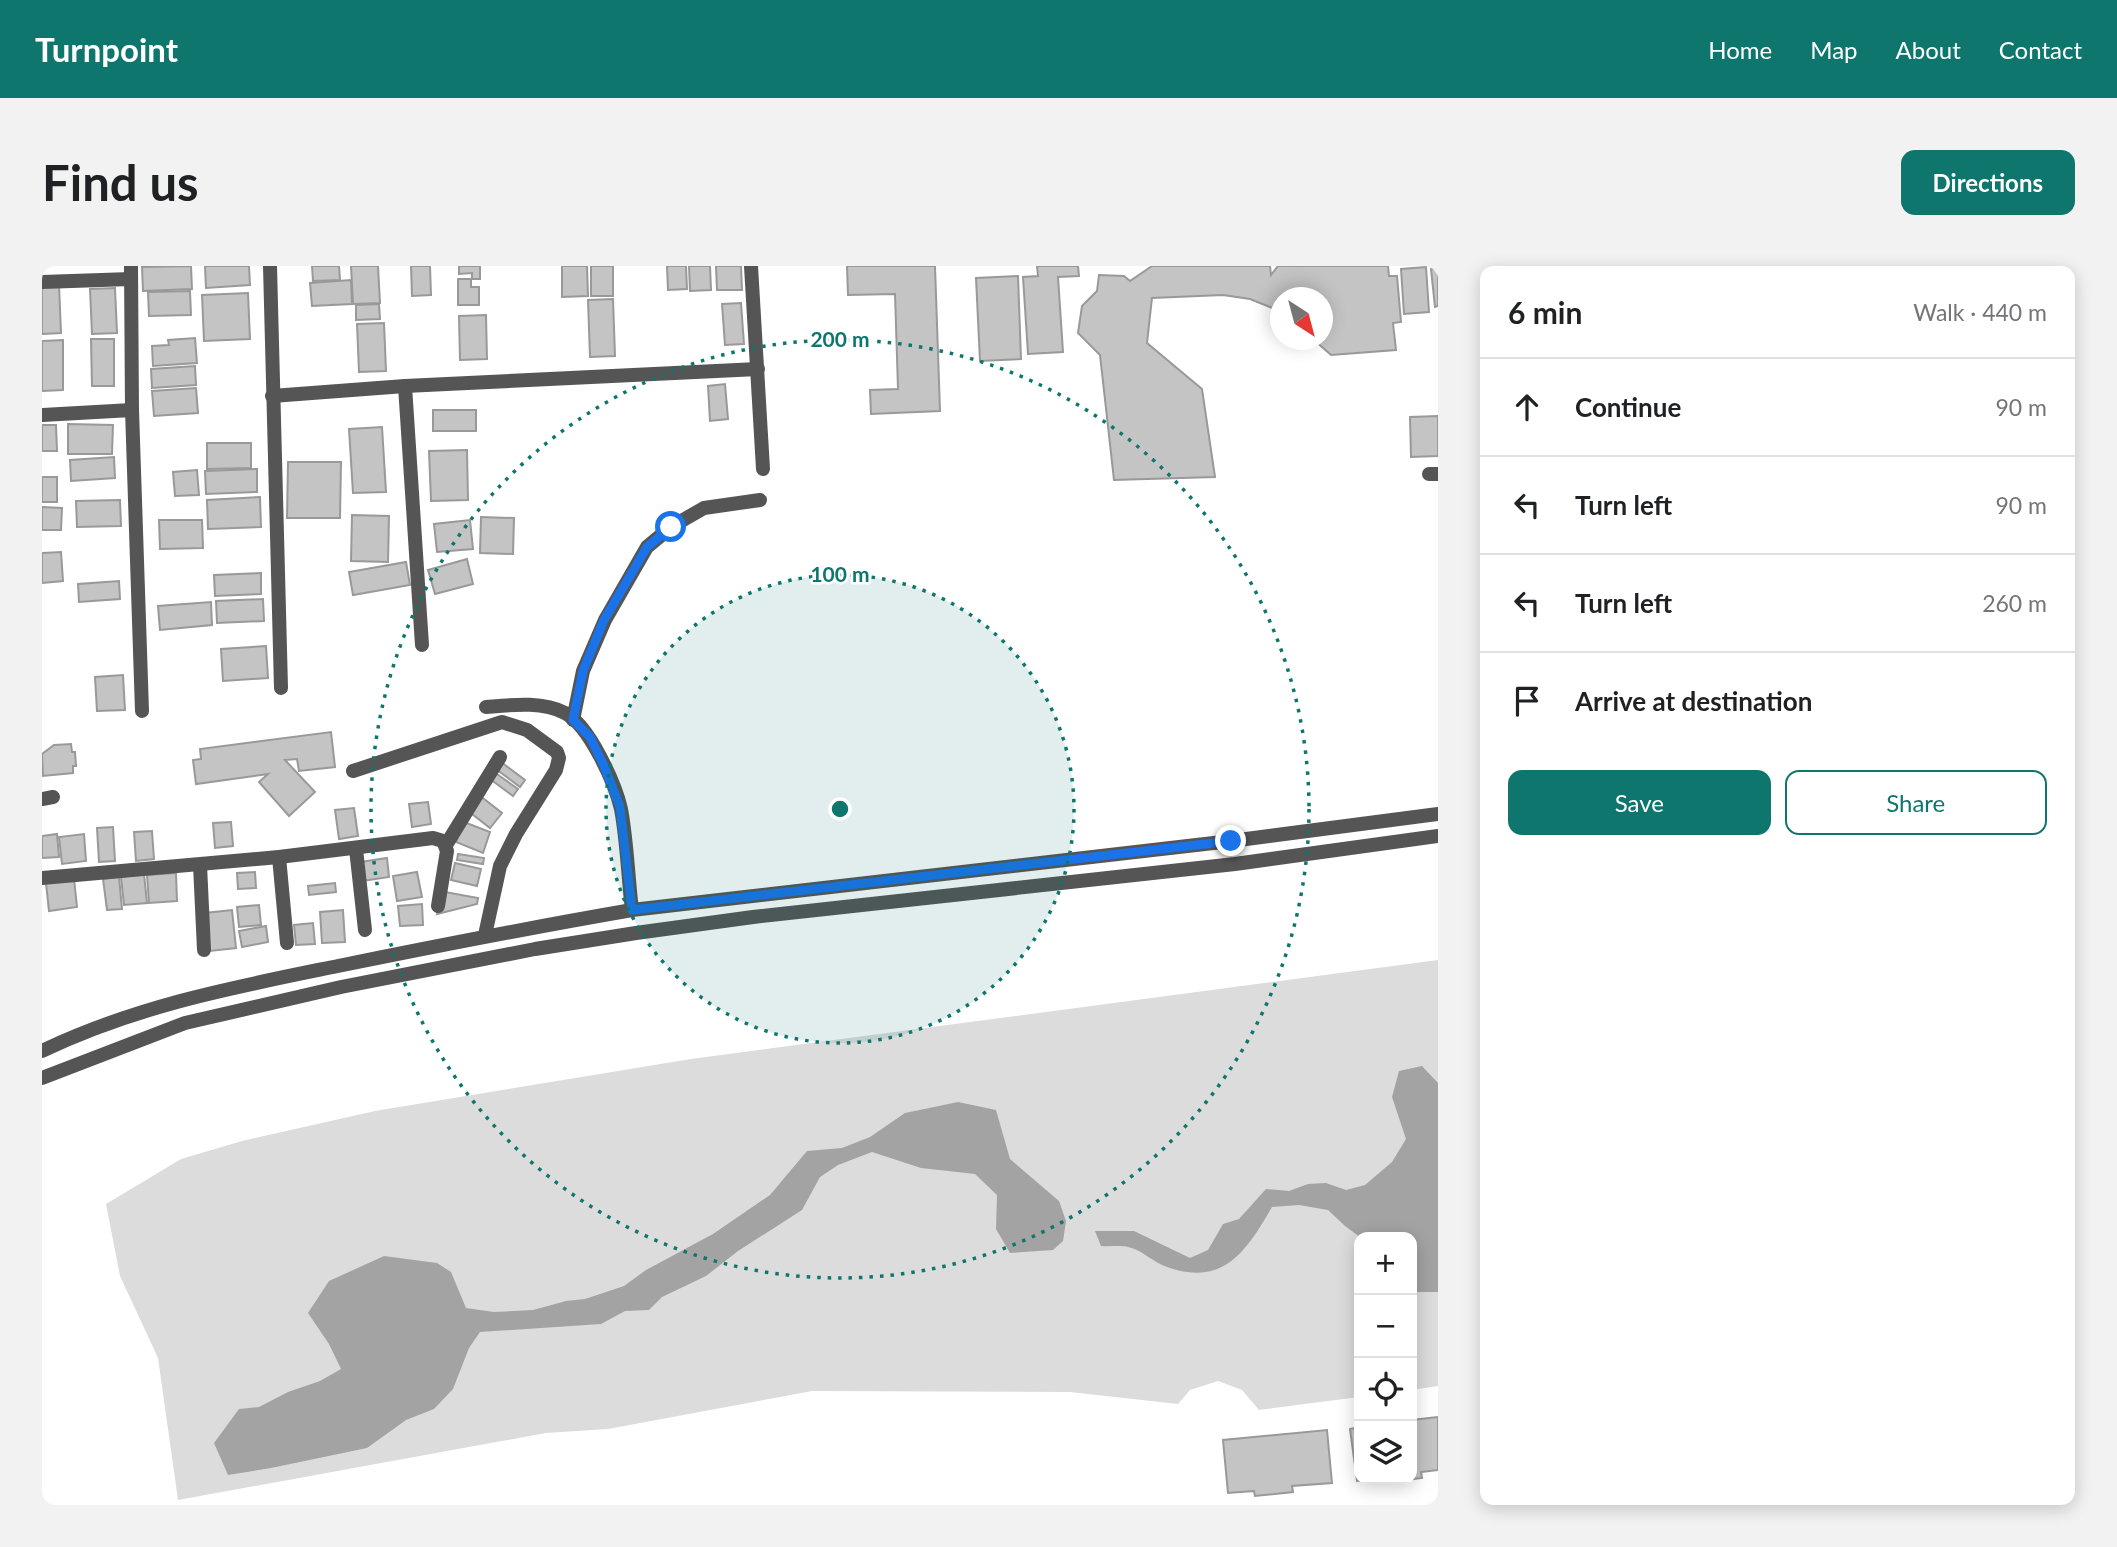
<!DOCTYPE html>
<html lang="en">
<head>
<meta charset="utf-8">
<style>
	body { margin:0; font-family:Lato,sans-serif; background:#f2f2f2; color:#202124 }
	.controls { position:absolute; right:21px; bottom:21px; display:grid; overflow:hidden; border-radius:14px; box-shadow:0 4px 18px #0003 }
	.controls button { width:63px; height:63px; display:grid; place-items:center; padding:0; border:0; border-bottom:2px solid #e0e0e0; background:#fff; color:#202124; font:35px sans-serif }
	.compass { position:absolute; left:1228px; top:21px; width:63px; height:63px; border-radius:50%; background:#fff; box-shadow:0 4px 18px #0003; rotate:144deg }
	.stop { position:absolute; width:21px; height:21px; margin:-16px; border:5px solid #1a73e8; border-radius:50%; background:#fff }
	.stop.end { background:#1a73e8; border-color:#fff; box-shadow:0 2px 7px #0008 }
	.list { margin:0; padding:0; list-style:none }
	h2 { display:flex; justify-content:space-between; align-items:center; height:91px; margin:0; padding:0 28px; font-size:30px }
	h2 small { font-size:23px; font-weight:400; color:#757577 }
	.list li { display:grid; grid-template-columns:46px 1fr auto; gap:21px; align-items:center; box-sizing:border-box; height:98px; padding:0 28px; border-top:2px solid #e0e0e0 }
	.list b { display:block; font-size:26px; white-space:nowrap }
	.list em { font-size:23px; font-style:normal; color:#757577 }
	.actions { display:flex; gap:14px; padding:21px 28px }
	.actions a { flex:1; padding:16px 0; border:2px solid #0f766e; border-radius:14px; text-align:center; font-size:24px; color:#0f766e }
	.actions .main { background:#0f766e; color:#fff }
	.icon { flex:none; width:38px; height:38px; fill:none; stroke:currentColor; stroke-width:2; stroke-linecap:round; stroke-linejoin:round }
	.map { position:relative; flex:none; width:1396px; height:1239px; overflow:hidden; border-radius:14px }
	header { display:flex; align-items:center; gap:42px; box-sizing:border-box; height:98px; padding:0 35px; background:#0f766e; color:#fff }
	header strong { font-size:33px }
	nav { display:flex; gap:38px; margin-inline-start:auto; font-size:24px }
	.intro { display:flex; align-items:center; justify-content:space-between; box-sizing:border-box; height:168px; padding:0 42px }
	h1 { margin:0; font-size:49px }
	.button { padding:18px 32px; border-radius:14px; background:#0f766e; color:#fff; font-size:24px; font-weight:700 }
	main { display:flex; gap:42px; padding:0 42px }
	aside { flex:1; background:#fff; border-radius:14px; box-shadow:0 4px 18px #0003 }
	.map>svg:first-child { display:block }
	.green { fill:#dcdcdc }
	.water { fill:#a3a3a3 }
	.building { fill:#c4c4c4; stroke:#999; stroke-width:2 }
	.lines { fill:none; stroke-linecap:round; stroke-linejoin:round }
	.street { stroke:#555; stroke-width:14 }
	.route { stroke:#1a73e8; stroke-width:9 }
	.ring { fill:none; stroke:#0f766e; stroke-width:3.5; stroke-dasharray:3.5 7 }
	.centre { fill:#0f766e; stroke:#fff; stroke-width:3.5 }
	.ring-label { font-size:21px; text-anchor:middle; font-weight:bold; fill:#0f766e; stroke:#fff; stroke-width:5; stroke-linejoin:round; paint-order:stroke }
</style>
</head>
<body>
<header>
<strong>Turnpoint</strong>
<nav><a>Home</a><a>Map</a><a>About</a><a>Contact</a></nav>
</header>
<div class="intro"><h1>Find us</h1><a class="button">Directions</a></div>
<main>
<div class="map">
<svg width="1396" height="1239" viewBox="0 0 1396 1239">
	<rect width="100%" height="100%" fill="#fff"/>
	<polygon class="green" points="1396,694 1396,1120 1370,1124 1370,971 1317,971 1317,1131 1217,1144 1200,1124 1176,1115 1148,1124 1136,1138 1028,1126 770,1125 566,1163 504,1167 136,1234 116,1092 78,1010 64,938 139,893 200,875 333,845 649,793"/>
	<g class="water">
		<path d="M 1380,800 L 1396,817 L 1396,1026 L 1372,1026 L 1370,1023 L 1370,971 L 1318,971 L 1303,960 L 1286,944 L 1257,939 L 1230,941 C 1203,988 1179,1023 1120,999 C 1109,994 1098,983 1086,981 C 1078,979 1068,981 1059,980 L 1053,965 L 1092,965 L 1148,992 L 1166,984 L 1181,958 L 1197,953 L 1224,923 L 1247,925 L 1266,918 L 1284,917 L 1304,924 L 1323,919 L 1350,896 L 1364,873 L 1350,831 L 1357,805 Z"/>
		<polygon points="916,836 954,844 968,893 1017,935 1024,955 1021,975 1011,984 968,987 954,963 955,929 933,908 879,902 830,886 796,899 778,911 760,944 696,985 664,1010 620,1031 607,1044 583,1045 559,1058 438,1066 427,1082 411,1123 392,1143 364,1154 325,1182 229,1202 186,1209 172,1177 197,1143 217,1141 246,1126 278,1115 299,1103 287,1078 266,1047 287,1015 342,990 395,997 409,1006 424,1042 452,1046 491,1044 524,1035 543,1033 582,1020 604,1004 671,968 728,929 765,885 800,882 828,871 863,847"/>
	</g>
	<g class="building">
		<polygon points="149,0 150,23 101,25 100,1"/>
		<polygon points="163,0 207,0 208,19 164,22"/>
		<polygon points="270,0 297,0 298,14 271,15"/>
		<polygon points="309,0 336,0 338,37 311,38"/>
		<polygon points="369,0 388,0 389,29 370,30"/>
		<polygon points="417,0 438,0 438,13 430,13 430,7 417,8"/>
		<polygon points="520,0 545,0 546,30 520,31"/>
		<rect x="549" y="0" width="22" height="30"/>
		<polygon points="625,0 644,0 645,23 626,24"/>
		<polygon points="647,0 668,0 669,24 648,25"/>
		<polygon points="674,0 699,0 700,24 675,24"/>
		<polygon points="805,0 893,0 898,145 829,148 828,124 856,123 853,28 806,29"/>
		<polygon points="995,0 1036,0 1037,10 1016,11 1021,86 986,88 981,11 996,10"/>
		<polygon points="1110,0 1228,0 1229,9 1236,0 1346,0 1347,10 1355,10 1359,56 1351,57 1354,84 1289,89 1272,74 1280,74 1280,32 1238,32 1238,45 1208,33 1181,29 1110,32 1105,77 1160,123 1173,211 1072,214 1058,89 1036,67 1040,40 1055,25 1057,9 1082,10 1088,15"/>
		<polygon points="1384,1 1387,46 1362,48 1359,3"/>
		<polygon points="1396,2 1396,40 1393,41 1389,3"/>
		<polygon points="976,10 979,93 938,95 934,12"/>
		<polygon points="416,13 429,13 429,21 437,21 437,39 416,39"/>
		<polygon points="309,14 310,38 270,40 268,17"/>
		<polygon points="0,18 17,18 19,67 0,68"/>
		<polygon points="73,22 75,67 50,68 48,23"/>
		<polygon points="148,25 149,49 107,50 106,26"/>
		<polygon points="206,27 208,73 162,75 160,29"/>
		<polygon points="571,33 573,90 548,91 546,34"/>
		<polygon points="699,37 702,78 683,79 680,38"/>
		<polygon points="337,38 338,53 314,54 314,39"/>
		<polygon points="444,49 445,93 418,94 417,50"/>
		<polygon points="342,57 344,105 317,106 315,58"/>
		<polygon points="153,72 155,97 111,100 110,80 127,79 126,74"/>
		<polygon points="49,73 72,73 72,120 50,120"/>
		<polygon points="21,74 21,124 0,125 0,75"/>
		<polygon points="153,100 154,119 110,122 109,103"/>
		<polygon points="683,118 686,153 668,155 666,120"/>
		<polygon points="154,122 156,147 112,150 110,125"/>
		<rect x="391" y="144" width="43" height="21"/>
		<polygon points="1396,150 1396,190 1369,191 1368,151"/>
		<polygon points="26,158 71,159 70,188 26,188"/>
		<polygon points="0,159 14,159 15,185 0,185"/>
		<polygon points="340,161 344,226 311,227 307,163"/>
		<polygon points="165,177 209,177 209,202 165,203"/>
		<polygon points="425,184 426,234 389,235 387,185"/>
		<polygon points="72,191 73,212 29,215 28,194"/>
		<polygon points="246,196 299,196 298,252 245,252"/>
		<polygon points="215,203 215,226 164,228 163,205"/>
		<polygon points="155,204 157,229 133,230 131,206"/>
		<rect x="0" y="211" width="15" height="25"/>
		<polygon points="218,231 219,261 166,263 165,234"/>
		<polygon points="78,234 79,260 35,261 34,235"/>
		<polygon points="0,241 20,242 19,264 0,264"/>
		<polygon points="310,249 347,250 346,296 309,295"/>
		<polygon points="439,251 472,252 471,288 438,287"/>
		<polygon points="117,254 160,254 161,282 118,283"/>
		<polygon points="428,254 431,283 395,286 392,258"/>
		<polygon points="19,286 21,315 0,317 0,287"/>
		<polygon points="425,293 431,318 393,328 386,304"/>
		<polygon points="364,296 368,319 311,329 307,306"/>
		<polygon points="219,307 219,328 173,330 172,309"/>
		<polygon points="77,315 78,333 37,336 36,318"/>
		<polygon points="221,333 222,355 175,357 174,335"/>
		<polygon points="169,336 170,359 118,364 116,340"/>
		<polygon points="224,380 226,412 181,415 179,383"/>
		<polygon points="81,409 83,444 55,445 53,411"/>
		<polygon points="289,466 293,501 257,505 255,493 243,494 273,526 247,550 217,516 226,508 154,518 151,494 159,493 158,483"/>
		<polygon points="29,478 30,486 33,486 34,500 31,500 31,507 1,510 0,488 12,479"/>
		<polygon points="459,496 483,514 478,521 454,503"/>
		<polygon points="452,506 476,523 471,530 448,513"/>
		<polygon points="437,529 460,547 448,562 425,544"/>
		<polygon points="386,536 389,558 370,561 367,538"/>
		<polygon points="312,542 316,570 297,573 293,544"/>
		<polygon points="189,556 191,580 173,582 171,557"/>
		<polygon points="422,556 448,566 441,587 414,576"/>
		<polygon points="71,561 73,595 57,596 55,562"/>
		<polygon points="110,565 112,593 94,595 92,566"/>
		<polygon points="15,568 17,591 0,592 0,570"/>
		<polygon points="42,568 44,595 20,598 17,571"/>
		<polygon points="416,588 442,592 441,598 415,594"/>
		<polygon points="345,592 347,611 320,615 318,596"/>
		<polygon points="413,597 439,603 435,620 409,614"/>
		<polygon points="213,606 214,622 196,623 195,607"/>
		<polygon points="375,606 380,631 355,635 351,610"/>
		<polygon points="134,607 135,635 107,637 105,609"/>
		<polygon points="102,608 105,637 82,639 79,611"/>
		<polygon points="77,611 80,643 65,644 61,613"/>
		<polygon points="32,613 35,641 7,645 4,617"/>
		<polygon points="293,617 294,626 267,629 266,620"/>
		<polygon points="403,626 436,632 435,638 395,648"/>
		<polygon points="380,638 381,659 358,660 356,640"/>
		<polygon points="217,639 219,659 197,661 195,641"/>
		<polygon points="190,644 194,682 168,685 163,647"/>
		<polygon points="301,644 303,676 280,677 278,646"/>
		<polygon points="271,657 273,678 254,679 252,659"/>
		<polygon points="224,660 226,676 200,681 197,665"/>
		<polygon points="1396,1151 1396,1204 1379,1206 1380,1212 1342,1217 1341,1213 1370,1213 1370,1154"/>
		<polygon points="1317,1161 1317,1213 1335,1213 1315,1215 1308,1163"/>
		<polygon points="1285,1164 1290,1217 1250,1220 1251,1226 1213,1230 1212,1225 1186,1227 1181,1174"/>
	</g>
	<g class="lines">
		<g class="street">
			<polyline points="89,0 90,144 100,445"/>
			<polyline points="228,0 239,422"/>
			<polyline points="709,0 721,203"/>
			<polyline points="0,16 89,13"/>
			<polyline points="363,120 380,379"/>
			<polyline points="230,130 363,120 716,103"/>
			<polyline points="0,149 90,144"/>
			<polyline points="1387,208 1396,208"/>
			<path d="M 444,441 C 469,439 500,435 523,447 C 547,459 573,517 579,543 C 585,575 586,611 590,644"/>
			<polyline points="531,454 541,405 563,354 605,281 629,261 662,242 718,234"/>
			<polyline points="311,505 460,456 485,464 515,486 517,492 514,504 474,568 458,600 443,669"/>
			<polyline points="0,533 11,531"/>
			<polyline points="404,579 458,491"/>
			<polyline points="314,583 323,664"/>
			<polyline points="237,591 245,677"/>
			<polyline points="158,599 162,684"/>
			<polyline points="0,612 237,591 391,572 401,575 405,585 396,640"/>
			<path d="M 0,785 C 96,739 193,721 296,700 C 394,680 492,661 590,644 L 1189,575 L 1396,548"/>
			<polyline points="0,812 143,757 299,721 493,683 594,667 711,651 1193,598 1396,570"/>
		</g>
	</g>
	<g class="lines">
		<polyline class="route" points="629,261 605,281 562,354 541,405 531,454 548,471 562,500 578,541 590,644 1189,575"/>
	</g>
	<circle cx="798" cy="543" r="234" fill="#0f766e" fill-opacity=".12"/>
	<g class="ring">
		<circle cx="798" cy="543" r="234"/>
		<circle cx="798" cy="543" r="469"/>
	</g>
	<circle cx="798" cy="543" r="10" class="centre"/>
	<g class="ring-label">
		<text x="798" y="81">200 m</text>
		<text x="798" y="316">100 m</text>
	</g>
</svg>
<div class="controls">
<button>+</button>
<button>−</button>
<button><svg class="icon" aria-label="locate" viewBox="0 0 24 24"><circle cx="12" cy="12" r="6"/><path d="M12 2v4M12 18v4M2 12h4M18 12h4"/></svg></button>
<button><svg class="icon" aria-label="layers" viewBox="0 0 24 24"><path d="M12 4l9 5-9 5-9-5zM3 14l9 5 9-5"/></svg></button>
</div>
<svg class="compass" viewBox="-18 -18 36 36"><path d="M0-13l5 13h-10z" fill="#e53935"/><path d="M0 13l5-13h-10z" fill="#757577"/></svg>
<div class="stop" style="left:629px;top:261px"></div>
<div class="stop end" style="left:1189px;top:575px"></div>
</div>
<aside>
<h2>6 min<small>Walk · 440 m</small></h2>
<ul class="list">
<li><svg class="icon" aria-label="ahead" viewBox="0 0 24 24"><path d="M12 20V5M6 11l6-6 6 6"/></svg><div><b>Continue</b></div><em>90 m</em></li>
<li><svg class="icon" aria-label="left" viewBox="0 0 24 24"><path d="M17 20v-9H6M10 6l-5 5 5 5"/></svg><div><b>Turn left</b></div><em>90 m</em></li>
<li><svg class="icon" aria-label="left" viewBox="0 0 24 24"><path d="M17 20v-9H6M10 6l-5 5 5 5"/></svg><div><b>Turn left</b></div><em>260 m</em></li>
<li><svg class="icon" aria-label="arrive" viewBox="0 0 24 24"><path d="M6 21V4h12l-3 4 3 4H6"/></svg><div><b>Arrive at destination</b></div></li>
</ul>
<div class="actions"><a class="main">Save</a><a>Share</a></div>
</aside>
</main>
</body>
</html>
